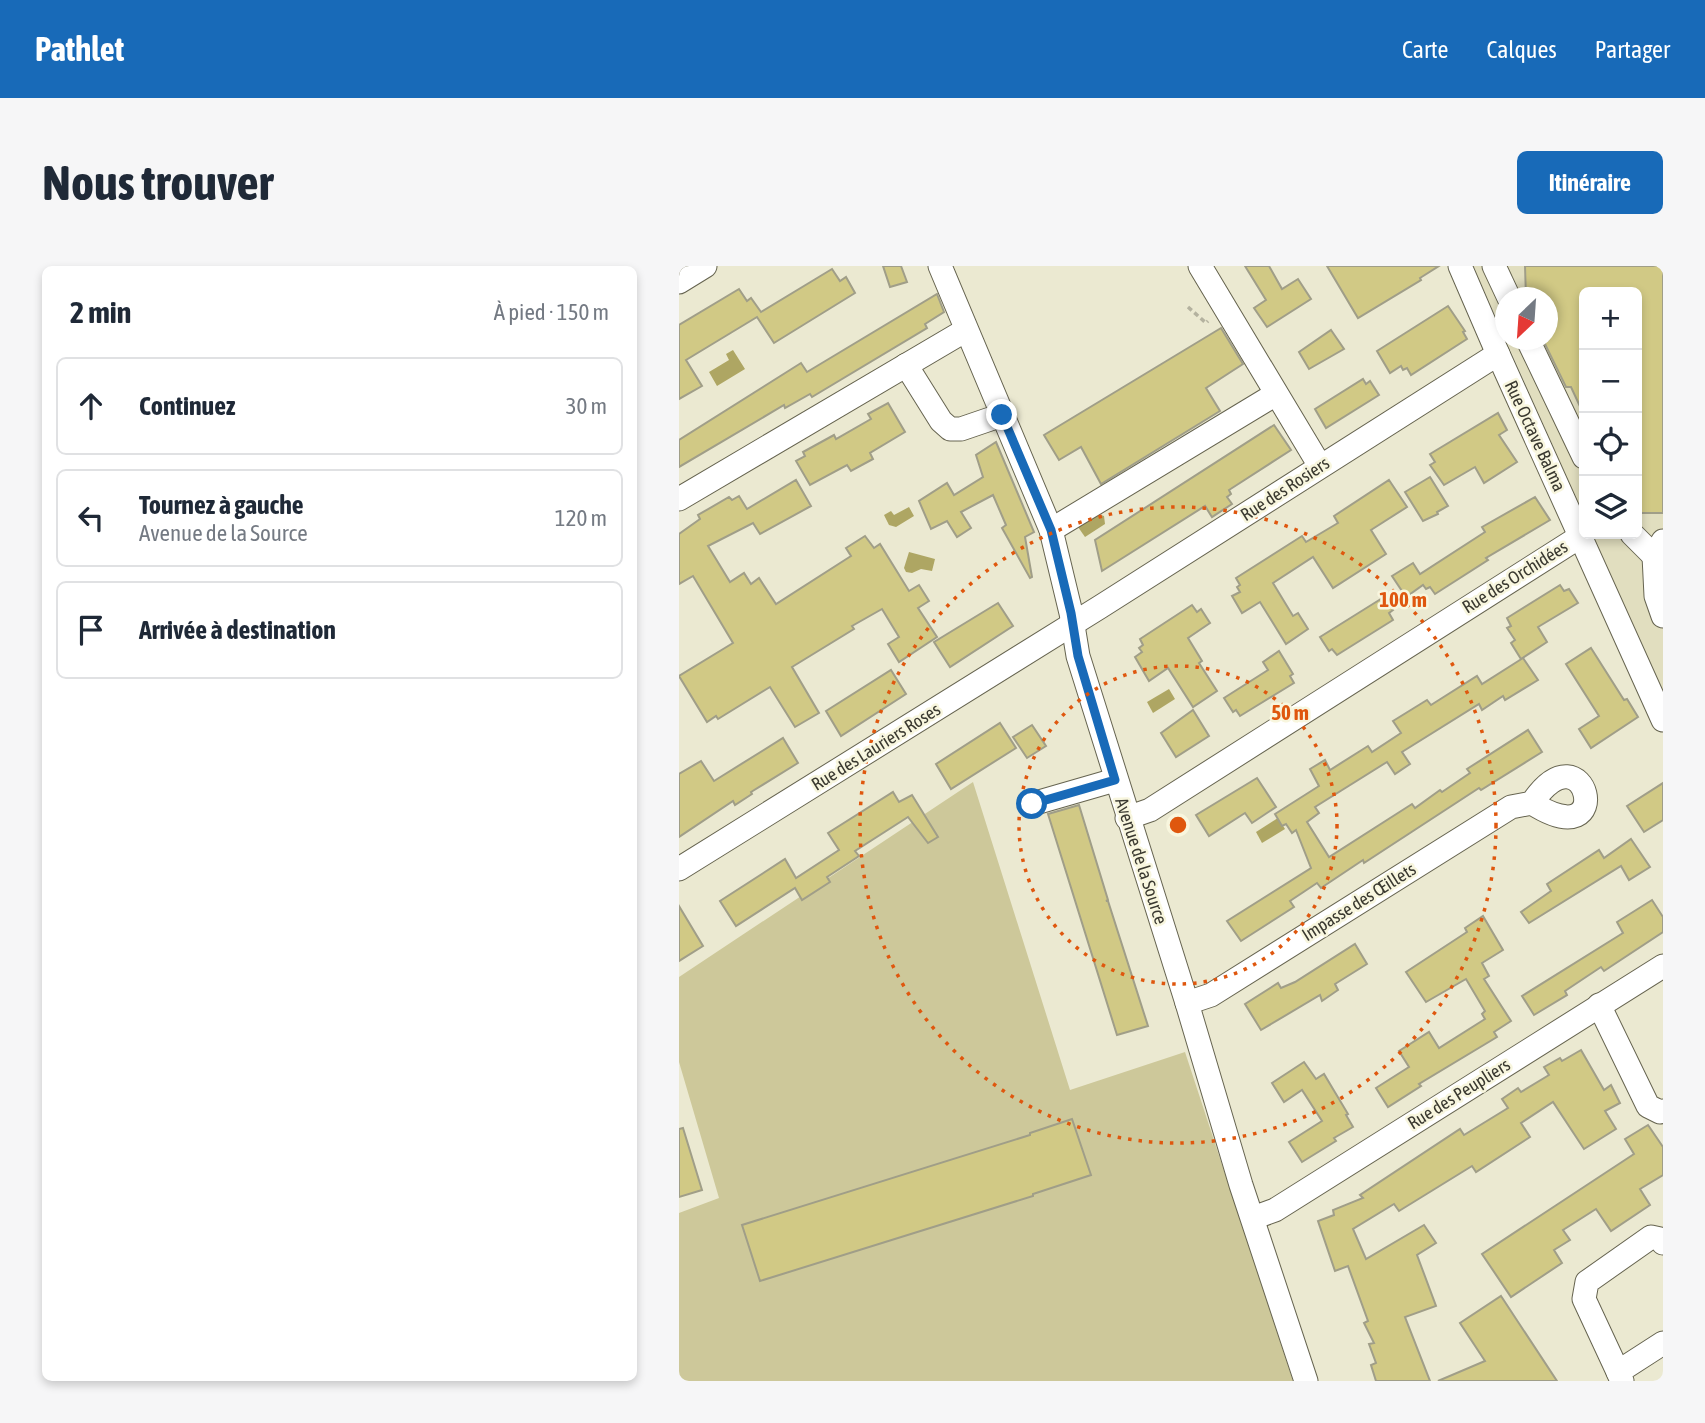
<!DOCTYPE html>
<html lang="fr">
<head>
<meta charset="utf-8">
<style>
	body { margin:0; font-family:"Asap Condensed",sans-serif; background:#f6f6f7; color:#1f2937 }
	.controls { position:absolute; right:21px; top:21px; display:grid; overflow:hidden; border-radius:10px; box-shadow:0 4px 10px #0003 }
	.controls button { width:63px; height:63px; display:grid; place-items:center; padding:0; border:0; border-bottom:2px solid #e0e1e3; background:#fff; color:#1f2937; font:35px sans-serif }
	.compass { position:absolute; left:816px; top:21px; width:63px; height:63px; border-radius:50%; background:#fff; box-shadow:0 4px 10px #0003; rotate:205deg }
	.stop { position:absolute; width:21px; height:21px; margin:-16px; border:5px solid #186ab8; border-radius:50%; background:#fff }
	.stop.end { background:#186ab8; border-color:#fff; box-shadow:0 2px 7px #0008 }
	.list { margin:0; padding:0; list-style:none }
	h2 { display:flex; justify-content:space-between; align-items:center; height:91px; margin:0; padding:0 28px; font-size:30px }
	h2 small { font-size:23px; font-weight:400; color:#747a83 }
	.list li { display:grid; grid-template-columns:46px 1fr auto; gap:21px; align-items:center; box-sizing:border-box; height:98px; margin:0 14px 14px; padding:0 14px; border:2px solid #e0e1e3; border-radius:10px }
	.list b { display:block; font-size:26px; white-space:nowrap }
	.list p { margin:0; font-size:23px; white-space:nowrap; color:#747a83 }
	.list em { font-size:23px; font-style:normal; color:#747a83 }
	.icon { flex:none; width:38px; height:38px; fill:none; stroke:currentColor; stroke-width:2; stroke-linecap:round; stroke-linejoin:round }
	.map { position:relative; flex:none; width:984px; height:1115px; overflow:hidden; border-radius:10px }
	header { display:flex; align-items:center; gap:42px; box-sizing:border-box; height:98px; padding:0 35px; background:#186ab8; color:#fff }
	header strong { font-size:33px }
	nav { display:flex; gap:38px; margin-inline-start:auto; font-size:24px }
	.intro { display:flex; align-items:center; justify-content:space-between; box-sizing:border-box; height:168px; padding:0 42px }
	h1 { margin:0; font-size:49px }
	.button { padding:18px 32px; border-radius:10px; background:#186ab8; color:#fff; font-size:24px; font-weight:700 }
	main { display:flex; gap:42px; padding:0 42px }
	aside { flex:1; background:#fff; border-radius:10px; box-shadow:0 4px 10px #0003 }
	.map>svg:first-child { display:block }
	.built { fill:#e1debf }
	.green { fill:#cdc89a }
	.water { fill:#aea663 }
	.building { fill:#d1c985; stroke:#a09e88; stroke-width:2 }
	.lines { fill:none; stroke-linecap:round; stroke-linejoin:round }
	.minor-casing { stroke:#666450; stroke-width:25 }
	.path { stroke:#b4b29f; stroke-width:3.5; stroke-dasharray:5 3.5; stroke-linecap:butt }
	.minor { stroke:#fff; stroke-width:23 }
	.route { stroke:#186ab8; stroke-width:9 }
	.ring { fill:none; stroke:#df570e; stroke-width:3.5; stroke-dasharray:3.5 7 }
	.labels { text-anchor:middle; stroke-width:5; stroke-linejoin:round; paint-order:stroke }
	.street-label { font-size:18px; fill:#3a3930; stroke:#f8f6de }
	.centre { fill:#df570e; stroke:#f8f6de; stroke-width:3.5 }
	.ring-label { font-size:21px; text-anchor:middle; font-weight:bold; fill:#df570e; stroke:#f8f6de; stroke-width:5; stroke-linejoin:round; paint-order:stroke }
</style>
</head>
<body>
<header>
<strong>Pathlet</strong>
<nav><a>Carte</a><a>Calques</a><a>Partager</a></nav>
</header>
<div class="intro"><h1>Nous trouver</h1><a class="button">Itinéraire</a></div>
<main>
<aside>
<h2>2 min<small>À pied · 150 m</small></h2>
<ul class="list">
<li><svg class="icon" aria-label="ahead" viewBox="0 0 24 24"><path d="M12 20V5M6 11l6-6 6 6"/></svg><div><b>Continuez</b></div><em>30 m</em></li>
<li><svg class="icon" aria-label="left" viewBox="0 0 24 24"><path d="M17 20v-9H6M10 6l-5 5 5 5"/></svg><div><b>Tournez à gauche</b><p>Avenue de la Source</p></div><em>120 m</em></li>
<li><svg class="icon" aria-label="arrive" viewBox="0 0 24 24"><path d="M6 21V4h12l-3 4 3 4H6"/></svg><div><b>Arrivée à destination</b></div></li>
</ul>
</aside>
<div class="map">
<svg width="984" height="1115" viewBox="0 0 984 1115">
	<rect width="100%" height="100%" fill="#ebe9d1"/>
	<polygon class="built" points="794,0 984,0 984,426 913,268 958,268 958,26 905,26 905,250 827,74 869,74 869,32 827,32 827,73"/>
	<polygon class="green" points="294,516 391,824 506,786 614,1115 0,1115 0,947 40,932 0,796 0,711"/>
	<g class="water">
		<polygon points="54,84 66,103 38,120 30,106 50,94 47,88"/>
		<polygon points="230,241 235,250 217,261 210,259 205,249 212,245 215,249"/>
		<polygon points="419,248 425,250 426,258 406,271 399,261"/>
		<polygon points="230,286 256,293 253,305 242,303 233,307 227,306 225,302"/>
		<polygon points="490,423 496,433 474,447 468,436"/>
		<polygon points="599,552 606,563 583,577 577,566"/>
	</g>
	<g class="building">
		<polygon points="204,0 222,0 228,16 211,21"/>
		<polygon points="566,0 590,0 603,23 619,13 632,33 588,61 575,42 587,34"/>
		<polygon points="648,0 760,0 741,12 742,14 679,52"/>
		<polygon points="846,0 984,0 984,247 958,247 958,26 905,26 905,149 892,121 887,121 864,74 869,74 869,32 847,32"/>
		<polygon points="153,3 161,15 167,11 176,27 95,77 78,51 7,94 23,120 0,133 0,59 60,23 68,35 72,32 82,46"/>
		<polygon points="258,28 265,46 246,58 248,62 133,131 131,128 106,142 105,139 0,201 0,174 122,97 128,106"/>
		<polygon points="769,40 786,65 784,66 788,73 732,109 728,102 724,104 722,100 711,107 698,85"/>
		<polygon points="542,62 564,98 527,122 541,145 422,218 402,181 380,194 365,169"/>
		<polygon points="652,64 665,83 630,103 620,86"/>
		<polygon points="684,113 687,118 691,115 700,129 647,162 636,143"/>
		<polygon points="209,137 226,166 191,187 194,193 172,205 168,199 131,219 117,195 126,190 124,186 155,169 157,173 192,153 189,148"/>
		<polygon points="819,147 828,164 820,169 838,196 805,217 796,201 765,219 751,199 756,196 751,188"/>
		<polygon points="595,159 612,184 550,224 552,228 548,231 553,238 533,251 526,240 423,305 416,274"/>
		<polygon points="317,176 355,266 346,271 353,311 351,312 323,262 327,259 314,229 282,246 292,262 278,271 268,255 252,263 240,235 268,217 275,229 304,211 297,189"/>
		<polygon points="751,211 769,240 758,246 759,248 744,255 726,226"/>
		<polygon points="117,214 132,240 81,268 74,257 29,280 51,316 65,307 72,318 80,312 97,338 172,290 167,282 186,270 195,282 201,278 230,325 240,319 250,335 239,342 258,371 220,396 209,378 220,371 203,343 173,360 175,363 113,401 140,447 116,461 91,421 39,453 37,450 28,456 0,410 54,377 14,310 0,318 0,268 21,253 19,249 50,231 53,234 60,230 68,243"/>
		<polygon points="710,214 728,241 692,264 707,288 654,322 634,291 594,317 614,350 619,347 629,363 607,378 581,336 563,347 553,330 561,326 558,321 561,319 557,312 623,270 627,276 659,257 655,250"/>
		<polygon points="856,231 871,254 807,292 809,294 756,328 751,321 747,323 744,319 727,331 713,310 734,297 741,308 806,266 803,261"/>
		<polygon points="881,319 885,325 890,323 899,337 859,361 868,376 842,393 832,377 836,374 828,362 832,360 828,352"/>
		<polygon points="705,331 714,344 710,347 714,354 658,389 653,383 650,385 641,371"/>
		<polygon points="319,337 334,360 271,401 255,376"/>
		<polygon points="513,339 518,346 522,343 531,357 509,372 523,395 520,397 538,425 514,441 489,402 470,415 456,391 463,386 460,382 464,379 461,373"/>
		<polygon points="912,382 945,434 948,433 959,451 912,482 900,463 920,450 887,398"/>
		<polygon points="600,385 614,408 611,410 615,417 561,450 557,444 554,446 545,432 589,404 584,396"/>
		<polygon points="844,392 859,414 826,434 824,430 803,444 800,438 723,486 731,498 716,508 708,496 636,541 640,547 628,556 650,591 733,538 736,542 761,524 763,526 791,507 788,503 849,464 863,486 802,524 800,522 685,597 684,594 642,622 638,617 611,635 615,641 562,675 548,655 632,602 617,564 613,567 607,558 603,560 596,548 640,520 631,503 646,494 651,504 689,480 693,486 722,467 714,455 748,434 752,439 798,410 803,418"/>
		<polygon points="212,404 227,428 162,470 147,445"/>
		<polygon points="514,444 530,470 497,491 482,467"/>
		<polygon points="321,457 337,482 272,523 257,498"/>
		<polygon points="353,459 367,480 348,492 334,471"/>
		<polygon points="104,472 119,497 72,526 73,528 56,539 54,535 0,571 0,508 22,495 35,515"/>
		<polygon points="578,512 597,541 573,557 566,547 530,570 517,549"/>
		<polygon points="984,517 984,554 965,566 948,540"/>
		<polygon points="214,526 220,536 233,529 259,571 249,577 229,551 176,585 180,590 148,611 151,616 123,634 116,622 57,660 41,635 106,593 117,612 160,584 149,567"/>
		<polygon points="400,539 429,634 427,635 429,635 469,760 438,769 369,548"/>
		<polygon points="952,573 971,601 950,614 942,600 850,657 842,646 872,625 868,618 920,584 925,592"/>
		<polygon points="973,634 984,651 984,666 925,705 922,701 886,725 888,729 855,749 843,730 944,667 938,656"/>
		<polygon points="0,640 24,680 0,695"/>
		<polygon points="804,650 824,684 803,697 810,710 805,713 832,755 815,766 818,771 740,818 742,820 709,841 697,822 730,801 720,785 750,766 760,782 806,753 803,748 806,745 787,713 747,736 727,706 788,666 786,662"/>
		<polygon points="676,678 688,698 656,718 659,724 643,735 641,729 582,764 566,738 599,717 602,722 616,716"/>
		<polygon points="902,784 925,824 932,819 941,837 926,845 937,863 905,883 874,836 842,857 851,871 797,906 793,900 720,945 715,938 674,963 687,993 745,959 757,977 738,989 757,1040 726,1051 751,1115 697,1115 692,1099 697,1097 690,1078 695,1077 685,1057 689,1055 669,1000 656,1005 639,955 655,949 654,944 684,932 681,929 781,863 785,869 829,842 823,833 839,822 842,826 870,809 865,801 881,792 883,795"/>
		<polygon points="625,796 637,813 645,808 669,848 667,849 674,861 655,872 657,875 623,896 610,876 643,855 623,824 605,836 593,817"/>
		<polygon points="393,853 412,909 354,928 354,930 81,1015 63,959 351,869 351,867"/>
		<polygon points="969,859 984,881 984,909 961,923 971,939 932,965 917,943 884,964 891,974 875,984 883,997 832,1031 803,988 955,888 946,873"/>
		<polygon points="4,862 23,924 0,931 0,863"/>
		<polygon points="822,1030 878,1115 759,1115 806,1095 781,1057"/>
	</g>
	<g class="lines">
		<g class="minor-casing">
			<g id="minor">
				<polyline points="261,0 372,264 392,347 399,390 508,737 562,919 627,1115"/>
				<polyline points="521,0 641,200"/>
				<polyline points="781,0 819,88 984,454"/>
				<polyline points="815,0 830,32"/>
				<polyline points="0,16 26,0"/>
				<polyline points="849,74 905,191"/>
				<polyline points="227,99 262,155 271,163 282,163 323,149"/>
				<polyline points="0,233 287,64"/>
				<polyline points="372,264 597,128"/>
				<polyline points="953,268 975,290"/>
				<polyline points="984,275 975,290 977,330 984,350"/>
				<polyline points="353,538 436,514"/>
				<polyline points="448,552 471,544 902,270"/>
				<polyline points="0,603 421,341 819,88"/>
				<path d="M 508,737 L 532,729 L 832,541 L 853,537 C 940,593 907,456 853,537"/>
				<polyline points="920,739 969,840 981,846 984,845"/>
				<polyline points="574,952 596,944 984,700"/>
				<polyline points="939,1106 905,1033 908,1016 972,971 981,973 984,977"/>
				<polyline points="943,1115 939,1106 984,1077"/>
			</g>
		</g>
		<polyline class="path" points="509,41 527,57 529,55"/>
		<use href="#minor" class="minor"/>
	</g>
	<g class="lines">
		<polyline class="route" points="323,149 372,264 392,347 399,390 436,514 353,538"/>
	</g>
	<g class="ring">
		<circle cx="499" cy="559" r="159"/>
		<circle cx="499" cy="559" r="318"/>
	</g>
	<g class="labels">
		<g class="street-label">
			<text transform="translate(856 170) rotate(65)" y="6">Rue Octave Balma</text>
			<text transform="translate(606 223) rotate(-33)" y="6">Rue des Rosiers</text>
			<text transform="translate(836 311) rotate(-32)" y="6">Rue des Orchidées</text>
			<text transform="translate(197 481) rotate(-32)" y="6">Rue des Lauriers Roses</text>
			<text transform="translate(462 595) rotate(72)" y="6">Avenue de la Source</text>
			<text transform="translate(680 636) rotate(-32)" y="6">Impasse des Œillets</text>
			<text transform="translate(780 828) rotate(-32)" y="6">Rue des Peupliers</text>
		</g>
	</g>
	<circle cx="499" cy="559" r="10" class="centre"/>
	<g class="ring-label">
		<text x="724" y="341">100 m</text>
		<text x="611" y="454">50 m</text>
	</g>
</svg>
<div class="controls">
<button>+</button>
<button>−</button>
<button><svg class="icon" aria-label="locate" viewBox="0 0 24 24"><circle cx="12" cy="12" r="6"/><path d="M12 2v4M12 18v4M2 12h4M18 12h4"/></svg></button>
<button><svg class="icon" aria-label="layers" viewBox="0 0 24 24"><path d="M12 4l9 5-9 5-9-5zM3 14l9 5 9-5"/></svg></button>
</div>
<svg class="compass" viewBox="-18 -18 36 36"><path d="M0-13l5 13h-10z" fill="#e53935"/><path d="M0 13l5-13h-10z" fill="#747a83"/></svg>
<div class="stop" style="left:353px;top:538px"></div>
<div class="stop end" style="left:323px;top:149px"></div>
</div>
</main>
</body>
</html>
